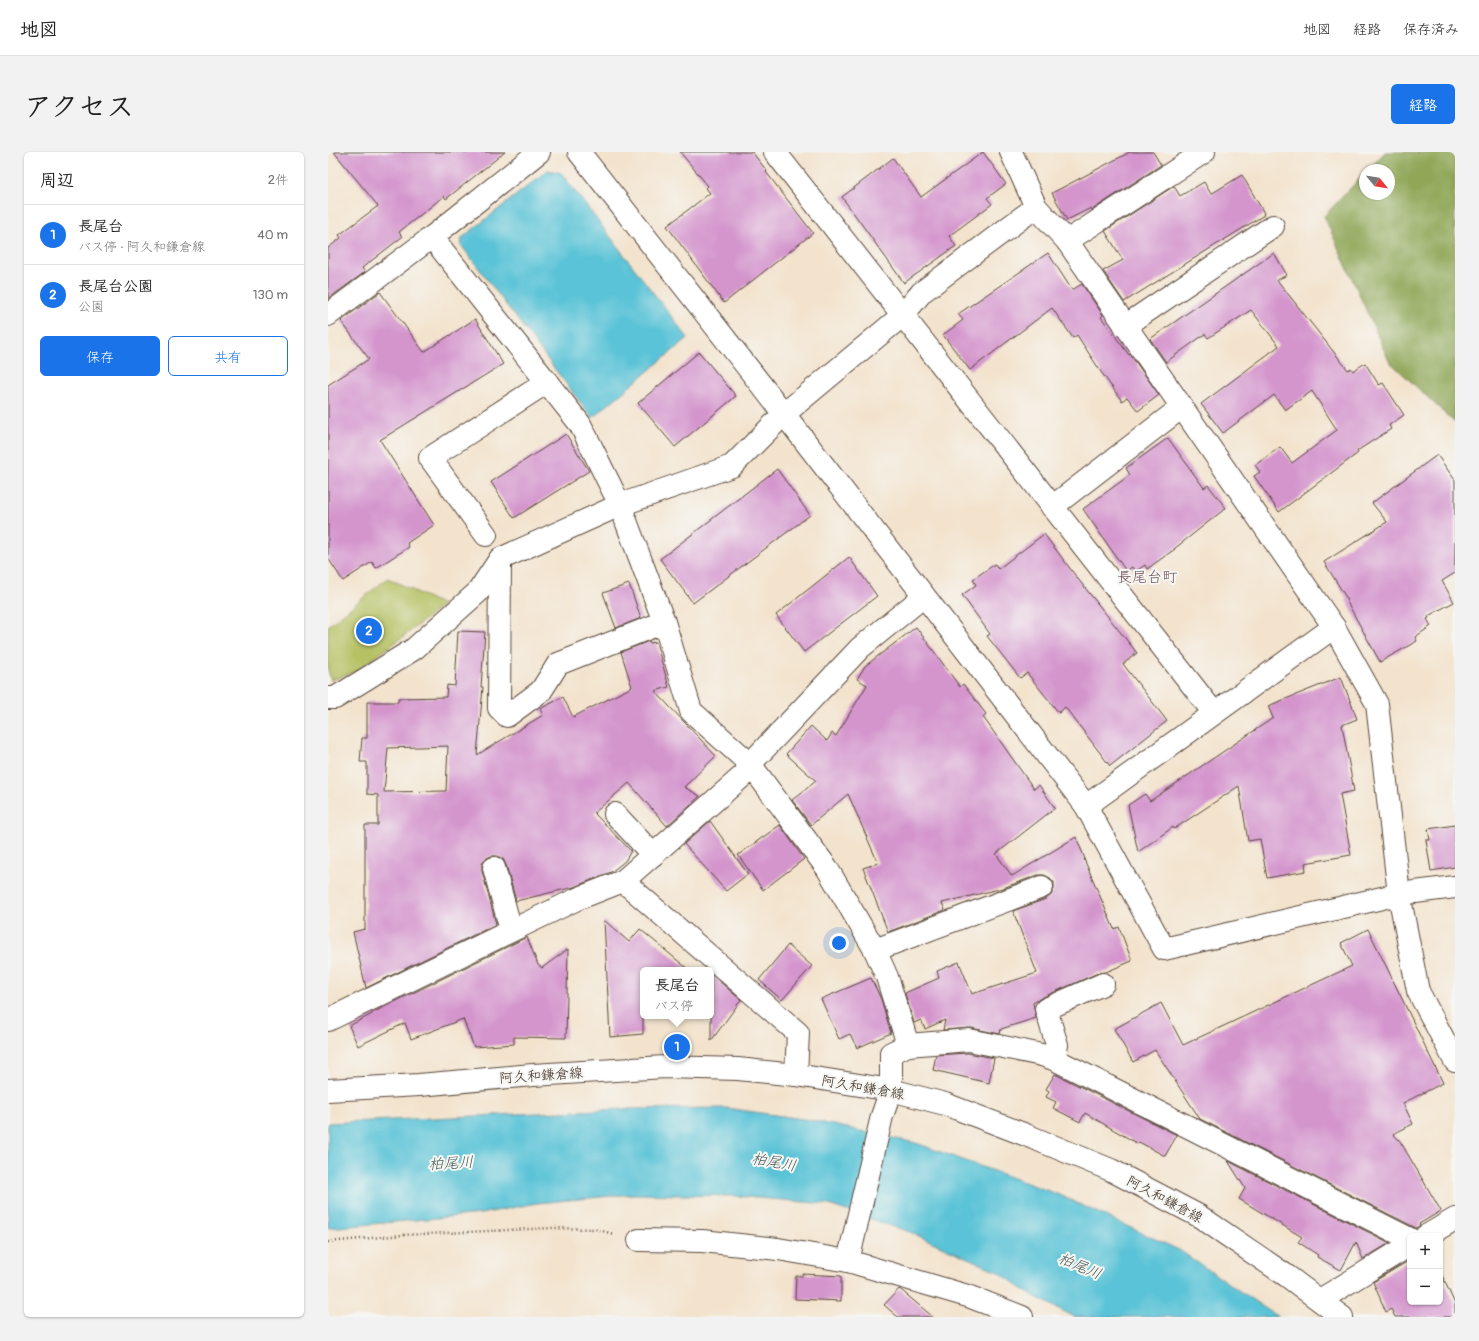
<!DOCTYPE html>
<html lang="ja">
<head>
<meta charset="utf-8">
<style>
	body { margin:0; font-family:Pangolin,"Klee One",sans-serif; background:#f2f2f2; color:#222 }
	.controls { position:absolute; right:12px; bottom:12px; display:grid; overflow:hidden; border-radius:6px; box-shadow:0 1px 3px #0004 }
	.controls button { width:36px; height:36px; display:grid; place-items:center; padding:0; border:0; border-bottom:1px solid #e0e0e0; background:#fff; color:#222; font:20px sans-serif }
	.compass { position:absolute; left:1031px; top:12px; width:36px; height:36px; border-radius:50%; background:#fff; box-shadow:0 1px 3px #0004; rotate:120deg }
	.you { position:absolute; left:511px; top:791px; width:14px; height:14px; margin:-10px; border:3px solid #fff; border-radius:50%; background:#1a73e8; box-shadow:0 0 0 6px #1a73e833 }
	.badge { display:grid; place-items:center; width:26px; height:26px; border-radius:50%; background:#1a73e8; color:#fff; font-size:13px; font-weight:700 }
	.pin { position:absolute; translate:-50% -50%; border:2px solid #fff; box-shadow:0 1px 4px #0006 }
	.popup { position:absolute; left:312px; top:815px; width:74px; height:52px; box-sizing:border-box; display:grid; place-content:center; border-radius:6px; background:#fff; filter:drop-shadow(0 1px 3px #0005); font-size:13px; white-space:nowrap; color:#767676 }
	.popup b { font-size:15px; color:#222 }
	.popup::after { content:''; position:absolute; left:50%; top:100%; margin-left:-8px; border:8px solid transparent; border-top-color:#fff }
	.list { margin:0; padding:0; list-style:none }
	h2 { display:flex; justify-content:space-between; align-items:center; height:52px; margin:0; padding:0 16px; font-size:17px }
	h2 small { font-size:13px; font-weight:400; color:#767676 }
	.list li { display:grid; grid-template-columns:26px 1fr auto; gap:12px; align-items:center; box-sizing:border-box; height:60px; padding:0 16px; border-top:1px solid #e0e0e0 }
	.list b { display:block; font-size:15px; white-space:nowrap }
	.list p { margin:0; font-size:13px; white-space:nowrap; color:#767676 }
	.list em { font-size:13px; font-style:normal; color:#767676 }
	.actions { display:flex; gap:8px; padding:12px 16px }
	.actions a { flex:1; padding:9px 0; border:1px solid #1a73e8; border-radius:6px; text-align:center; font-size:14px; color:#1a73e8 }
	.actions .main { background:#1a73e8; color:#fff }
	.map { position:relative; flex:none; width:1127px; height:1165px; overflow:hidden; border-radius:6px }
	header { display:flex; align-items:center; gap:24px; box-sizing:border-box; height:56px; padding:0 20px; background:#fff; border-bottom:1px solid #e0e0e0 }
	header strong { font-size:19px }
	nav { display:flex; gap:22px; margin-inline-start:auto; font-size:14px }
	.intro { display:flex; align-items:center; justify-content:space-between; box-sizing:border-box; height:96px; padding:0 24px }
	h1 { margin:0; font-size:28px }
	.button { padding:10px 18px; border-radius:6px; background:#1a73e8; color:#fff; font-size:14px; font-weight:700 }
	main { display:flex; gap:24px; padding:0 24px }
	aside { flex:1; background:#fff; border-radius:6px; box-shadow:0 1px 3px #0004 }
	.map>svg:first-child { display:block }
	.green { fill:#b5c163; stroke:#787640 }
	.forest { fill:#90a759; stroke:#66683c }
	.water { fill:#5ac3d7; stroke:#4a767a }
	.building { fill:#d495cd; fill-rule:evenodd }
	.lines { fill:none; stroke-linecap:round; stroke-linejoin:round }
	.minor-casing { stroke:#574638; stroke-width:24 }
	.major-casing { stroke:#574638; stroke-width:24 }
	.path { stroke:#574638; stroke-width:2.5; stroke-dasharray:1 3; stroke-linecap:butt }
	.minor { stroke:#fff; stroke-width:22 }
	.major { stroke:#fff; stroke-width:22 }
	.labels { text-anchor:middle; stroke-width:4; stroke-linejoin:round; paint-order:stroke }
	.street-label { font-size:14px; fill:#3b2a1e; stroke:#f6f6f2 }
	.neighbourhood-label { font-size:15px; fill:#714f5b; stroke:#f6f6f2 }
	.water-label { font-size:15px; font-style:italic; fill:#445856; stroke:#f6f6f2 }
</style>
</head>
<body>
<header>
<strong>地図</strong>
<nav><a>地図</a><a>経路</a><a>保存済み</a></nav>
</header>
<div class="intro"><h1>アクセス</h1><a class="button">経路</a></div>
<main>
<aside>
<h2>周辺<small>2件</small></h2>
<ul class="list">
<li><span class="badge">1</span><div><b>長尾台</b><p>バス停 · 阿久和鎌倉線</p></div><em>40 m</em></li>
<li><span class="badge">2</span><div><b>長尾台公園</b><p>公園</p></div><em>130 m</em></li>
</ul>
<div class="actions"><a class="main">保存</a><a>共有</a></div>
</aside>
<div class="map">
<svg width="1127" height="1165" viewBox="0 0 1127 1165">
	<rect width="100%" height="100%" fill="#f6f6f2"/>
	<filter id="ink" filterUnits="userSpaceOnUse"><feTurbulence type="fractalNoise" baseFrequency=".025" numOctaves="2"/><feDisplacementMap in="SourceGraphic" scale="8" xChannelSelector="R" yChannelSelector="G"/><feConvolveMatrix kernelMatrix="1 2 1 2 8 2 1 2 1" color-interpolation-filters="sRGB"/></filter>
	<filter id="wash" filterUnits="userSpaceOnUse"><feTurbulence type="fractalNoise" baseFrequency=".012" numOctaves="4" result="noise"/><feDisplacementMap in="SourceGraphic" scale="16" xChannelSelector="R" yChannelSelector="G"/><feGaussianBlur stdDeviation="0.9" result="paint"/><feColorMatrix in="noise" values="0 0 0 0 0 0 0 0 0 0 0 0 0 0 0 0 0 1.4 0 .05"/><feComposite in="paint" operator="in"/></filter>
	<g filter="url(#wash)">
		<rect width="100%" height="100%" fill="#f3e3cd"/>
		<polygon class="green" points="60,426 115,453 76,484 27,520 3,528 0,517 0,474"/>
		<polygon class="forest" points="1057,0 1127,0 1127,271 1061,209 996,64 1037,21 1037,42 1061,42 1061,18 1040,18"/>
		<g class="water">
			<polygon points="220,18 233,21 360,186 264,266 133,93 134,86"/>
			<polygon points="398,956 482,968 588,991 729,1042 851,1098 950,1165 747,1165 700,1141 671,1120 582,1080 498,1052 408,1044 305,1042 209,1051 153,1062 0,1076 0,971 294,957"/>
		</g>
		<g id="blocks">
			<g class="building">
				<polygon points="6,0 177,0 118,47 116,44 71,80 74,85 34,116 37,120 0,147 0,96 13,86 11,83 50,54"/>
				<polygon points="352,0 424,0 439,19 438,20 485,81 396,151 339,74 382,41 378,36 380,34"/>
				<polygon points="655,0 678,32 659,46 664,52 621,84 628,94 576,131 514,45 565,6 593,45"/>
				<polygon points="802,0 825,0 833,13 764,58 763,56 739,68 724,41"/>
				<polygon points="914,23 936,61 935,62 936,63 796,150 775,119 795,108 777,79 846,34 852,44 876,30 883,42"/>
				<polygon points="720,101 744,138 754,132 775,163 773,165 801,203 802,202 831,243 810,259 799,245 794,249 773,220 749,183 745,186 724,156 642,218 615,183 635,168 630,162"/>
				<polygon points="946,101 959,123 949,128 1020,218 1023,216 1025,219 1037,211 1051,233 1055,231 1076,263 1061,273 1063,277 1029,299 1030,301 951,360 926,324 932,320 927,313 952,295 964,311 1009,278 984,239 957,258 946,243 895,281 873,252 951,194 923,158 880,186 877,182 838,210 822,187"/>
				<polygon points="52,140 96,200 147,167 175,212 52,288 106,373 79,391 81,395 48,416 44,410 15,429 0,406 0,233 41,207 13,169"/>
				<polygon points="371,200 408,244 347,295 310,251"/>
				<polygon points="238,282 261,319 186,366 163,330"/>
				<polygon points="840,286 876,336 880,333 898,356 846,397 847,397 819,417 817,413 807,420 804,415 798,419 755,357 802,323 798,316"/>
				<polygon points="1109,303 1127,328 1127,421 1114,429 1126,450 1100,464 1101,466 1099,467 1103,474 1087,485 1089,489 1052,510 1018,448 1019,447 996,410 1059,370 1044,351"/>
				<polygon points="449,317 482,363 365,451 332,407"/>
				<polygon points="716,382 750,427 809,501 795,512 839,569 782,614 737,555 731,561 699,521 692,526 659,484 662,482 634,443 648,433 645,427 667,412 670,417"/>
				<polygon points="521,405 549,444 476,500 448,463"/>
				<polygon points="301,432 313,466 288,476 275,441"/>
				<polygon points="588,475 632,535 635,532 658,562 655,565 706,637 711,633 727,656 668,702 684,724 748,685 757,707 756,707 786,777 791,775 804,809 778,820 770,821 713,846 705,851 708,866 673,877 672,882 643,876 615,878 617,868 597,877 593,868 586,871 577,841 611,826 609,819 631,810 644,842 709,821 685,759 718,747 723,743 726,737 726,730 722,726 716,723 710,723 675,736 614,751 617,758 560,780 535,716 550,711 520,642 483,673 464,648 488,629 458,602 483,574 499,589 504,581 508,584 539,533 529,527 537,514"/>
				<path d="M 130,479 L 157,480 L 153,535 L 155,535 L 149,603 L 215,563 L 212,557 L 235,545 L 245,565 L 304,535 L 293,500 L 321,489 L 322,491 L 328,490 L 341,535 L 327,539 L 388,604 L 356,635 L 372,644 L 339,674 L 301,631 L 266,661 L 303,699 L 297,709 L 283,720 L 246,735 L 188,749 L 178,713 L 175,707 L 169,704 L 163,704 L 157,707 L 154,712 L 154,719 L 168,772 L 38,836 L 25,780 L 37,777 L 37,673 L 50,673 L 50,643 L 39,642 L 39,610 L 32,610 L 34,586 L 39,586 L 39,550 L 70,550 L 70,546 L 118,545 L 119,533 L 127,534 ZM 120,594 L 118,639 L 56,640 L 60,596 Z"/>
				<polygon points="1013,525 1029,567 1014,573 1026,639 1012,642 1023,703 977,711 978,719 939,726 932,687 920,689 911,634 846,677 845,675 810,700 800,653 817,642 822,649 945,566 940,554"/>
				<polygon points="382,669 420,722 398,739 356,692"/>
				<polygon points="452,673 476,707 435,738 410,703"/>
				<polygon points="1127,673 1127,715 1103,719 1098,688 1102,688 1100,677"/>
				<polygon points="276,768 301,790 312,777 361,818 315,818 315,882 282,885"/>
				<polygon points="1040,777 1115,931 1075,951 1085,972 1065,982 1072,989 1113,1059 1091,1072 1092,1073 1088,1076 872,967 827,898 805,910 786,877 833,851 855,893 1024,814 1013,791"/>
				<polygon points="199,785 210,813 214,816 240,797 238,886 186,885 186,892 146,895 135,867 83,887 77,871 30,894 21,874 44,862 44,861"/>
				<polygon points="460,793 484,814 454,848 431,828"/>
				<polygon points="383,822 413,848 383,889"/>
				<polygon points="543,826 553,847 563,881 529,896 522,882 511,887 493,847"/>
				<polygon points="640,901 666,906 661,931 605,918 608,903"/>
				<polygon points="727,922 849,983 837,1004 811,990 810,992 757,961 752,970 725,956 728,950 718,945 721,939 718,937"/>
				<polygon points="900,1009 1062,1091 1035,1107 1028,1090 1013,1118 989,1105 990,1103 970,1090 974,1085 911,1047 917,1036"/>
				<polygon points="1082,1108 1082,1150 1112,1150 1112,1119 1127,1152 1127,1165 1067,1165 1063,1157 1058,1160 1045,1130"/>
				<polygon points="475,1122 513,1124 513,1149 467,1147 468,1124 474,1124"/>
				<polygon points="571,1137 573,1138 605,1165 570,1165 556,1153"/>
			</g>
		</g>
	</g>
	<g filter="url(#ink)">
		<use href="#blocks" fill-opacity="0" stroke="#574638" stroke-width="1"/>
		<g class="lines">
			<g class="minor-casing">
				<g id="minor">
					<polyline points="251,0 456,262 758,654 836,797 1071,742 1127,735"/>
					<polyline points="447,0 886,561"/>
					<polyline points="683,0 708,55 739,89 1006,475 1049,552 1071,742 1090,839 1127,909"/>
					<polyline points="104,85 252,272 292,353 336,470 363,559 422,612 499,716 547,798 559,825 580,893 563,901 563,938 554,964 520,1109"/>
					<polyline points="739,89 876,0"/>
					<polyline points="0,163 104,85 211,0"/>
					<polyline points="797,174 945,74"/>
					<polyline points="724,355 854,255"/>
					<polyline points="158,383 102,306 219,230"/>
					<polyline points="172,407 171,556 179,564 213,539 230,512 336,470"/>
					<polyline points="0,546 7,546 86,497 150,440 172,407 292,353 404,314 456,262 575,163 594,140 708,55"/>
					<polyline points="758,654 1006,475"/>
					<polyline points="287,662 325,703"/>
					<polyline points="166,716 183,778"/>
					<polyline points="295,729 417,622 422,612 532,496 596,444"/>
					<polyline points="547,798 714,735"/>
					<polyline points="0,868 193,774 249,747 295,729 470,881 468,923"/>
					<polyline points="580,893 641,888 714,903 726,907 1082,1087"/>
					<polyline points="726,907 729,893 718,857 775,832"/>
					<polyline points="1098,1084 1127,1067"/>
					<polyline points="311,1088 374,1089 450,1097 520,1109 643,1145 694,1165"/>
					<polyline points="992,1148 1082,1093"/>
				</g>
			</g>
			<g class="major-casing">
				<polyline id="major" points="0,938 91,933 205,923 337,915 410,917 468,923 563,938 617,952 698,983 783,1018 871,1064 959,1124 1014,1165"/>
			</g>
			<polyline class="path" points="0,1090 75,1083 224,1076 267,1077 286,1082"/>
			<use href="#minor" class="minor"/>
			<use href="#major" class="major"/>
		</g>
	</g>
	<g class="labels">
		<g class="street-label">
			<text transform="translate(213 923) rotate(-4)" y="5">阿久和鎌倉線</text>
			<text transform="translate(535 935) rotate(10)" y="5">阿久和鎌倉線</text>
			<text transform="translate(837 1047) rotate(28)" y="5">阿久和鎌倉線</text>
		</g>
		<g class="neighbourhood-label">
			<text x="819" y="430">長尾台町</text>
		</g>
		<g class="water-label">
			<text transform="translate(446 1010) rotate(10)" y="5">柏尾川</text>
			<text transform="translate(123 1011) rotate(-3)" y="5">柏尾川</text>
			<text transform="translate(752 1114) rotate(23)" y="5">柏尾川</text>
		</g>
	</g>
</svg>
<div class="controls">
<button>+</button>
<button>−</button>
</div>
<svg class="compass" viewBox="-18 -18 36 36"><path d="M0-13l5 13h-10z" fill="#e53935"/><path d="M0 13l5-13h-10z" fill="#767676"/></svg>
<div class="you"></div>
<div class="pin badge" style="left:349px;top:895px">1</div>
<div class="popup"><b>長尾台</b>バス停</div>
<div class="pin badge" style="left:41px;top:479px">2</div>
</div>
</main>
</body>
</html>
